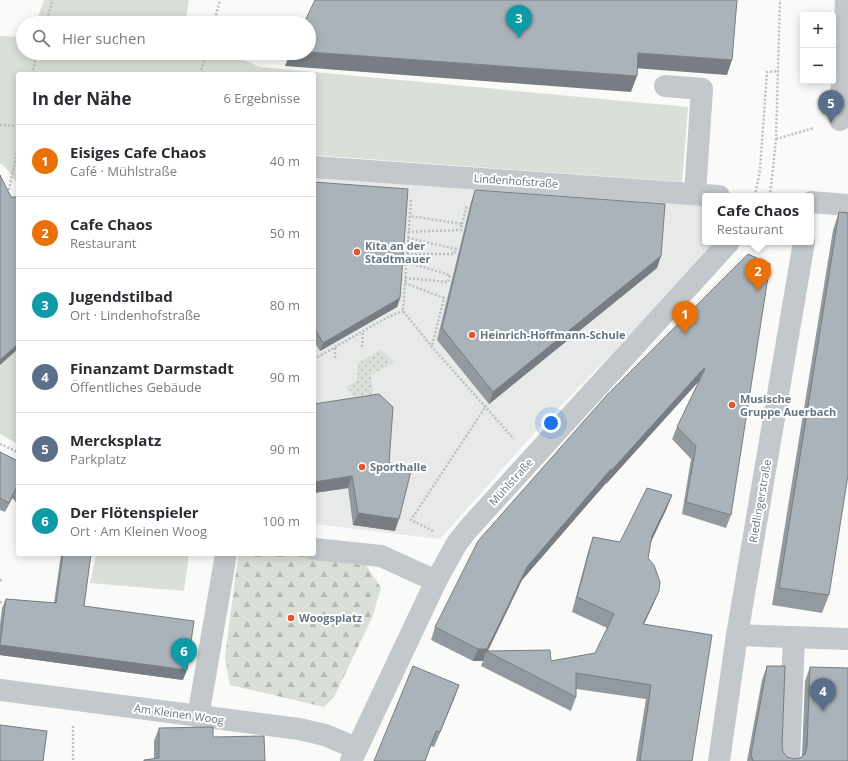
<!DOCTYPE html>
<html lang="de">
<head>
<meta charset="utf-8">
<style>
	body { margin:0; font-family:"Open Sans",sans-serif; background:#f2f2f3; color:#2b2b33 }
	.controls { position:absolute; right:12px; top:12px; display:grid; overflow:hidden; border-radius:4px; box-shadow:0 2px 10px #0003 }
	.controls button { width:36px; height:36px; display:grid; place-items:center; padding:0; border:0; border-bottom:1px solid #e1e1e2; background:#fff; color:#2b2b33; font:20px sans-serif }
	.you { position:absolute; left:551px; top:423px; width:14px; height:14px; margin:-10px; border:3px solid #fff; border-radius:50%; background:#1a73e8; box-shadow:0 0 0 6px #1a73e833 }
	.badge { display:grid; place-items:center; width:26px; height:26px; border-radius:50%; background:#e4572e; color:#fff; font-size:13px; font-weight:700 }
	.pin { position:absolute; translate:-50% -33px; filter:drop-shadow(0 1px 2px #0008) }
	.pin::after { content:''; position:absolute; top:21px; width:14px; height:12px; background:inherit; clip-path:polygon(0 0,100% 0,50% 100%) }
	.popup { position:absolute; left:702px; top:193px; width:112px; height:52px; box-sizing:border-box; display:grid; place-content:center; border-radius:4px; background:#fff; filter:drop-shadow(0 1px 3px #0005); font-size:13px; white-space:nowrap; color:#7c7c81 }
	.popup b { font-size:15px; color:#2b2b33 }
	.popup::after { content:''; position:absolute; left:50%; top:100%; margin-left:-8px; border:8px solid transparent; border-top-color:#fff }
	.list { margin:0; padding:0; list-style:none }
	h2 { display:flex; justify-content:space-between; align-items:center; height:52px; margin:0; padding:0 16px; font-size:17px }
	h2 small { font-size:13px; font-weight:400; color:#7c7c81 }
	.list li { display:grid; grid-template-columns:26px 1fr auto; gap:12px; align-items:center; box-sizing:border-box; height:72px; padding:0 16px; border-top:1px solid #e1e1e2 }
	.list b { display:block; font-size:15px; white-space:nowrap }
	.list p { margin:0; font-size:13px; white-space:nowrap; color:#7c7c81 }
	.list em { font-size:13px; font-style:normal; color:#7c7c81 }
	.icon { flex:none; width:22px; height:22px; fill:none; stroke:currentColor; stroke-width:2; stroke-linecap:round; stroke-linejoin:round }
	.map { position:relative; flex:none; width:848px; height:761px; overflow:hidden }
	.search { position:absolute; background:#fff; box-shadow:0 2px 10px #0003; left:16px; top:16px; width:300px; height:44px; display:flex; align-items:center; gap:10px; box-sizing:border-box; padding:0 14px; border-radius:22px; color:#7c7c81; font-size:15px }
	.panel { position:absolute; background:#fff; box-shadow:0 2px 10px #0003; left:16px; top:72px; width:300px; height:484px; border-radius:4px }
	.map>svg:first-child { display:block }
	.built { fill:#e8e9e9 }
	.grass { fill:url(#grass-dots) }
	.forest { fill:url(#forest-firs) }
	.park { fill:#dadfd7 }
	.lines { fill:none; stroke-linecap:round; stroke-linejoin:round }
	.path { stroke:#bbbfc2; stroke-width:2.5; stroke-dasharray:2 2; stroke-linecap:butt }
	.minor { stroke:#c3c8cc; stroke-width:22 }
	.wall { fill:#929a9f }
	.shaded-wall { fill:#777d82 }
	.building { fill:#aab3b9; stroke:#777d82 }
	.poi-dot { fill:#e4572e; stroke:#fff; stroke-width:1.5 }
	.labels { text-anchor:middle; stroke-width:4; stroke-linejoin:round; paint-order:stroke }
	.street-label { font-size:11px; fill:#657683; stroke:#fff }
	.poi-label { font-size:11px; font-weight:bold; fill:#657683; stroke:#fff; text-anchor:start }
</style>
</head>
<body>
<div class="map">
<svg width="848" height="761" viewBox="0 0 848 761">
	<defs>
		<pattern id="grass-dots" width="8" height="8" patternUnits="userSpaceOnUse"><rect width="8" height="8" fill="#dadfd7"/><path d="M2 2h.1M6 6h.1" fill="none" stroke="#b4b9b4" stroke-width="1.8" stroke-linecap="round"/></pattern>
		<pattern id="forest-firs" width="22" height="20" patternUnits="userSpaceOnUse"><rect width="22" height="20" fill="#dadfd7"/><path d="M5 1l3.5 6h-7zM16 11l3.5 6h-7z" fill="#b4b9b4"/></pattern>
	</defs>
	<rect width="100%" height="100%" fill="#fafaf8"/>
	<polygon class="built" points="314,174 701,205 705,209 705,242 721,242 539,428 440,539 314,524"/>
	<polygon class="grass" points="381,350 394,362 371,375 373,394 356,397 346,387 357,381 358,363"/>
	<polygon class="forest" points="243,554 289,554 366,565 381,588 372,618 334,697 324,707 230,685 225,657 238,557"/>
	<g class="park">
		<polygon points="44,0 189,0 185,23 36,23"/>
		<polygon points="0,36 23,37 23,53 227,53 260,67 688,107 682,182 314,155 314,74 18,74 18,184 5,167 0,163"/>
		<polygon points="18,331 18,444 0,434 0,364"/>
		<polygon points="96,554 189,554 184,591 90,583"/>
	</g>
	<g class="lines">
		<g class="path">
			<polyline points="46,23 53,0"/>
			<polyline points="214,23 220,0"/>
			<polyline points="32,74 37,53"/>
			<polyline points="200,74 206,53"/>
			<polyline points="0,125 18,126"/>
			<polyline points="776,139 814,128"/>
			<polyline points="8,194 18,147"/>
			<polyline points="755,196 760,170 767,72 779,71"/>
			<polyline points="770,196 776,139 780,0"/>
			<polyline points="411,200 403,311 432,347 514,439"/>
			<polyline points="462,224 467,205"/>
			<polyline points="408,232 461,230 462,224 410,216"/>
			<polyline points="407,254 454,254 456,249 408,238"/>
			<polyline points="405,278 448,282 450,275 406,262"/>
			<polyline points="405,283 444,298 432,346"/>
			<polyline points="362,347 363,332"/>
			<polyline points="335,348 335,358"/>
			<polyline points="314,359 388,317 403,311"/>
			<polyline points="0,444 18,452"/>
			<polyline points="433,531 411,520 486,406"/>
			<polyline points="0,580 3,581"/>
			<polyline points="0,602 7,603"/>
			<polyline points="73,726 73,761"/>
		</g>
		<g class="minor">
			<polyline points="665,86 702,89 695,194"/>
			<polyline points="840,120 846,0"/>
			<polyline points="314,167 719,196"/>
			<polyline points="811,202 848,205"/>
			<polyline points="314,549 381,556 436,581"/>
			<polyline points="737,635 848,639"/>
			<polyline points="0,690 299,729 325,735 356,748"/>
			<polyline points="198,717 226,554"/>
			<polyline points="351,761 436,581 457,543 469,528 729,242"/>
			<polyline points="719,761 737,635 804,242"/>
			<polyline points="789,761 794,637"/>
		</g>
	</g>
	<g class="wall">
		<polygon points="314,182 400,298 397,307 320,351 314,341"/>
		<polygon points="475,190 657,268 489,404 437,340 471,202"/>
		<polygon points="839,212 829,595 822,613 772,605 833,230"/>
		<polygon points="748,254 731,515 726,528 682,514 691,459 672,439 677,427 699,381 606,484 607,482 522,580 488,651 551,661 595,653 607,628 572,612 588,552 593,537 620,542 672,495 666,510 651,542 648,558 659,591 653,605 644,624 692,761 636,761 646,699 576,689 576,697 571,711 481,666 483,661 473,661 431,640 435,627"/>
		<polygon points="314,404 389,463 395,531 353,525 348,488 314,493"/>
		<polygon points="0,452 18,461 18,504 12,498 5,512 0,510"/>
		<polygon points="61,554 91,554 84,606 183,680 0,655 0,624 2,608 6,599 54,603"/>
		<polygon points="767,666 783,752 787,757 794,759 800,758 802,756 805,681 810,667 848,761 747,761 762,680"/>
		<polygon points="459,685 454,699 434,747 431,746 425,761 374,761"/>
		<polygon points="159,728 213,737 265,761 144,761 144,760 154,759 154,741"/>
	</g>
	<g class="shaded-wall">
		<polygon points="309,52 637,76 631,92 285,66 290,53 309,53"/>
		<polygon points="638,53 732,60 727,75 633,68"/>
		<polygon points="661,256 657,268 489,404 493,392"/>
		<polygon points="400,298 397,307 320,351 323,343"/>
		<polygon points="18,344 18,349 0,365 0,360"/>
		<polygon points="704,368 699,381 606,484 611,471"/>
		<polygon points="611,469 607,482 522,580 487,652 486,651 483,661 473,661 478,649 527,567"/>
		<polygon points="352,476 348,488 314,493 314,482"/>
		<polygon points="16,488 12,498 5,512 9,503"/>
		<polygon points="672,495 666,510 647,550 652,536"/>
		<polygon points="358,513 399,519 395,531 353,525"/>
		<polygon points="659,591 653,605 637,638 643,624"/>
		<polygon points="0,645 187,670 183,680 0,655"/>
		<polygon points="459,685 454,699 434,747 440,732"/>
	</g>
	<g class="building">
		<polygon points="315,0 737,0 732,60 638,53 637,76 309,52 309,23 304,23"/>
		<polygon points="0,175 11,197 18,197 18,344 0,360"/>
		<polygon points="314,182 408,189 400,298 323,343 314,327"/>
		<polygon points="475,190 665,204 661,256 493,392 442,328"/>
		<polygon points="839,212 848,213 848,475 829,595 779,588"/>
		<polygon points="748,254 770,264 731,515 686,502 696,446 677,427 705,369 704,368 611,471 611,469 527,567 487,649 478,649 435,627 478,541 606,396"/>
		<polygon points="379,394 393,407 389,463 412,467 399,519 358,513 352,476 314,482 314,404"/>
		<polygon points="0,452 18,461 18,491 16,488 9,503 0,498"/>
		<polygon points="647,488 672,495 652,536 648,558 654,565 660,582 659,591 643,624 712,635 692,761 640,761 651,685 576,673 576,697 486,651 550,650 551,661 595,653 614,614 577,597 593,537 620,542"/>
		<polygon points="63,554 91,554 84,606 194,621 187,670 0,645 6,599 56,603"/>
		<polygon points="413,666 459,685 440,732 436,731 425,761 374,761"/>
		<polygon points="767,666 785,666 782,746 783,752 787,757 794,759 800,758 805,754 807,747 810,667 848,668 848,761 753,761 751,755"/>
		<polygon points="0,725 47,731 43,761 0,761"/>
		<polygon points="213,727 213,737 264,736 265,761 144,761 144,760 159,758 159,728"/>
	</g>
	<g class="poi-dot">
		<circle cx="357" cy="252" r="4"/>
		<circle cx="472" cy="335" r="4"/>
		<circle cx="732" cy="405" r="4"/>
		<circle cx="362" cy="467" r="4"/>
		<circle cx="291" cy="618" r="4"/>
	</g>
	<g class="labels">
		<g class="street-label">
			<text transform="translate(516 181) rotate(4)" y="4">Lindenhofstraße</text>
			<text transform="translate(511 482) rotate(-48)" y="4">Mühlstraße</text>
			<text transform="translate(760 501) rotate(-80)" y="4">Riedlingerstraße</text>
			<text transform="translate(179 714) rotate(8)" y="4">Am Kleinen Woog</text>
		</g>
		<g class="poi-label">
			<text x="365" y="250">Kita an der<tspan x="365" dy="13">Stadtmauer</tspan></text>
			<text x="480" y="339">Heinrich-Hoffmann-Schule</text>
			<text x="740" y="403">Musische<tspan x="740" dy="13">Gruppe Auerbach</tspan></text>
			<text x="370" y="471">Sporthalle</text>
			<text x="299" y="622">Woogsplatz</text>
		</g>
	</g>
</svg>
<div class="controls">
<button>+</button>
<button>−</button>
</div>
<div class="you"></div>
<div class="pin badge" style="left:685px;top:334px;background:#e8710a">1</div>
<div class="pin badge" style="left:758px;top:291px;background:#e8710a">2</div>
<div class="popup"><b>Cafe Chaos</b>Restaurant</div>
<div class="pin badge" style="left:519px;top:38px;background:#0f9aa8">3</div>
<div class="pin badge" style="left:823px;top:711px;background:#5c6f8a">4</div>
<div class="pin badge" style="left:831px;top:123px;background:#5c6f8a">5</div>
<div class="pin badge" style="left:184px;top:671px;background:#0f9aa8">6</div>
<div class="search"><svg class="icon" aria-label="search" viewBox="0 0 24 24"><circle cx="10" cy="10" r="6"/><path d="M15 15l6 6"/></svg>Hier suchen</div>
<section class="panel">
<h2>In der Nähe<small>6 Ergebnisse</small></h2>
<ul class="list">
<li><span class="badge" style="background:#e8710a">1</span><div><b>Eisiges Cafe Chaos</b><p>Café · Mühlstraße</p></div><em>40 m</em></li>
<li><span class="badge" style="background:#e8710a">2</span><div><b>Cafe Chaos</b><p>Restaurant</p></div><em>50 m</em></li>
<li><span class="badge" style="background:#0f9aa8">3</span><div><b>Jugendstilbad</b><p>Ort · Lindenhofstraße</p></div><em>80 m</em></li>
<li><span class="badge" style="background:#5c6f8a">4</span><div><b>Finanzamt Darmstadt</b><p>Öffentliches Gebäude</p></div><em>90 m</em></li>
<li><span class="badge" style="background:#5c6f8a">5</span><div><b>Mercksplatz</b><p>Parkplatz</p></div><em>90 m</em></li>
<li><span class="badge" style="background:#0f9aa8">6</span><div><b>Der Flötenspieler</b><p>Ort · Am Kleinen Woog</p></div><em>100 m</em></li>
</ul>
</section>
</div>
</body>
</html>
